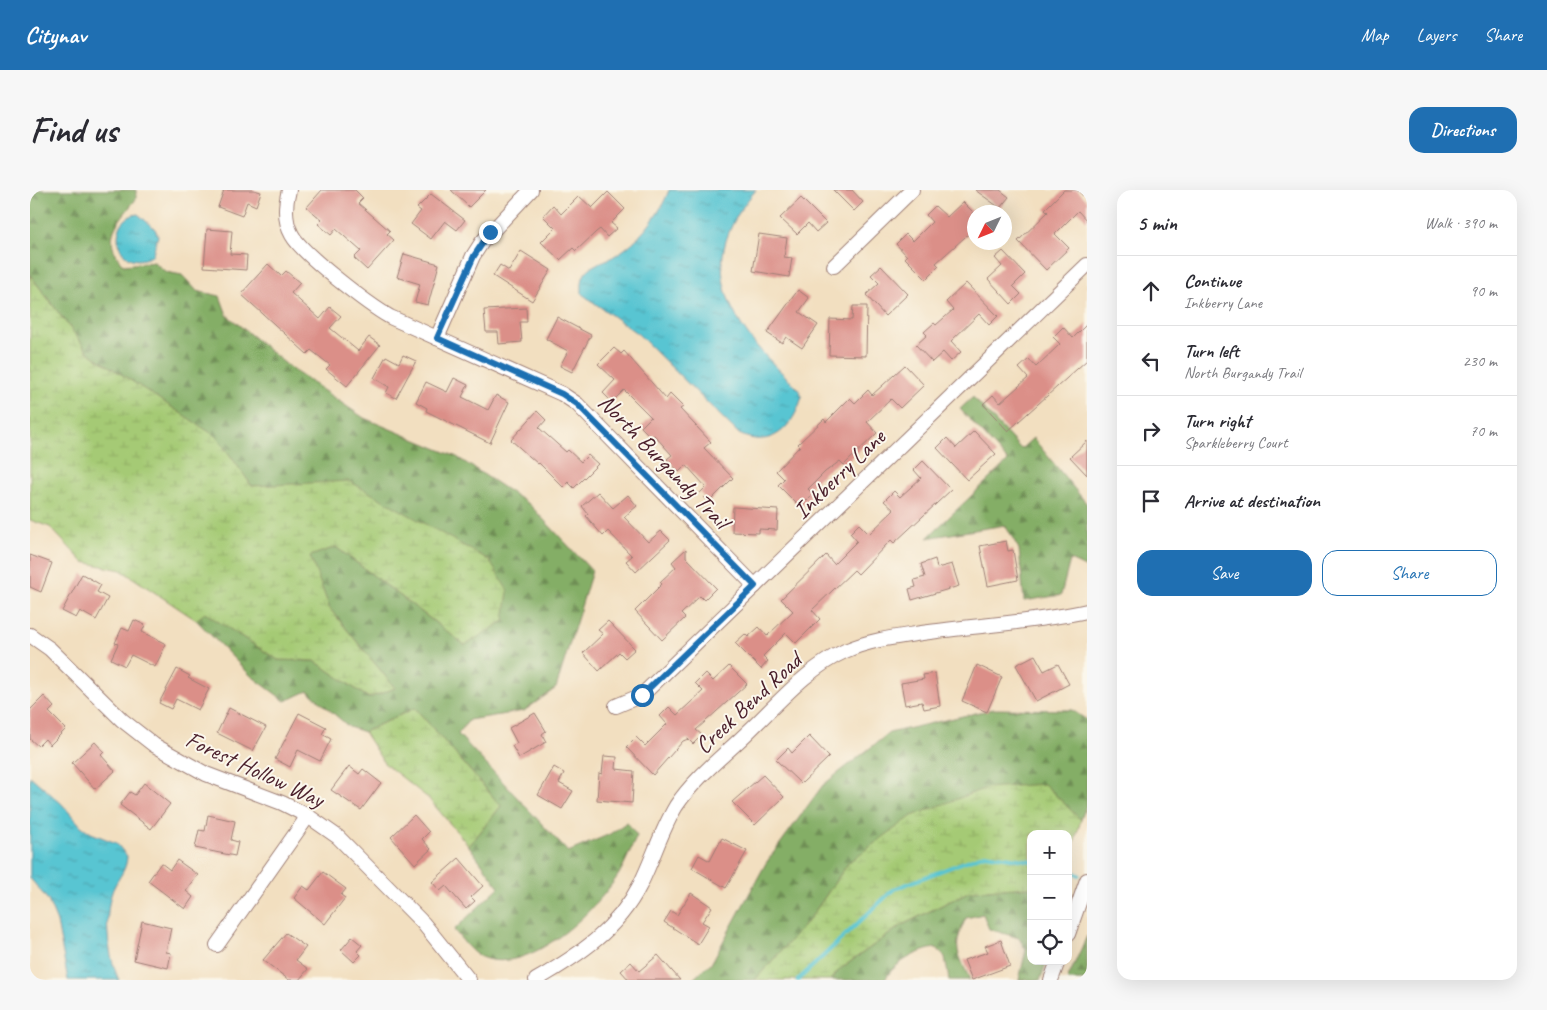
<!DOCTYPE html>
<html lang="en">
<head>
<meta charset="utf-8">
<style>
	body { margin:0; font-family:Caveat,sans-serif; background:#f7f7f7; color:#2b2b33 }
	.controls { position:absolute; right:15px; bottom:15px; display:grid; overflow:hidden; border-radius:10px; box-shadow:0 5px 20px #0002 }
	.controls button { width:45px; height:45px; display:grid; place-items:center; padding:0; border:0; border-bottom:1px solid #e1e1e2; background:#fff; color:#2b2b33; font:25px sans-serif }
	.compass { position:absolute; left:937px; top:15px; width:45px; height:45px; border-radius:50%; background:#fff; box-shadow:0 5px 20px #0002; rotate:227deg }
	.stop { position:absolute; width:15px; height:15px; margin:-11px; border:4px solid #1f6fb2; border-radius:50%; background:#fff }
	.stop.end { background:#1f6fb2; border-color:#fff; box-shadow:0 1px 5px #0008 }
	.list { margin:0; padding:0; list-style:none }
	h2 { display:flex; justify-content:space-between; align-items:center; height:65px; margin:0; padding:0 20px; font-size:21px }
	h2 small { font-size:16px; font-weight:400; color:#7c7c81 }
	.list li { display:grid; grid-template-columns:32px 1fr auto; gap:15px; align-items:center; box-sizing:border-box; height:70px; padding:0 20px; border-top:1px solid #e1e1e2 }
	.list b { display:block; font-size:19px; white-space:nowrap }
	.list p { margin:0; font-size:16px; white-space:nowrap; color:#7c7c81 }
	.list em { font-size:16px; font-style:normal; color:#7c7c81 }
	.actions { display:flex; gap:10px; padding:15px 20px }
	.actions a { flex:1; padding:11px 0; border:1px solid #1f6fb2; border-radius:15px; text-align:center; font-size:18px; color:#1f6fb2 }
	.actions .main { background:#1f6fb2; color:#fff }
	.icon { flex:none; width:28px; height:28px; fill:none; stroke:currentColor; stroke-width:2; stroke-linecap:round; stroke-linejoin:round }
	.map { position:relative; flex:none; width:1057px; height:790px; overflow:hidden; border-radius:15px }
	header { display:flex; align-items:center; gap:30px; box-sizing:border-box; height:70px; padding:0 25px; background:#1f6fb2; color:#fff }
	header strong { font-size:24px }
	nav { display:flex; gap:28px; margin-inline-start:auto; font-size:18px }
	.intro { display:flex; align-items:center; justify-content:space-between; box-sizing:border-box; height:120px; padding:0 30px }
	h1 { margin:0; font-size:35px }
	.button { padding:12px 22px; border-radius:15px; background:#1f6fb2; color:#fff; font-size:18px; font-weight:700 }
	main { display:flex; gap:30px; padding:0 30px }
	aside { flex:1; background:#fff; border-radius:15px; box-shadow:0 5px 20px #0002 }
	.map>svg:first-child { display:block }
	.forest { fill:url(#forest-firs); stroke:#676648 }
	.wetland { fill:url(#wetland-marsh); stroke:#787450 }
	.water { fill:url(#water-ripples); stroke:#52727e }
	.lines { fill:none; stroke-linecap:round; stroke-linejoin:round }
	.stream { stroke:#59c5d2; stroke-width:4 }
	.building { fill:#db8f88 }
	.minor-casing { stroke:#9e7f76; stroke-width:16 }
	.minor { stroke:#fff; stroke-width:14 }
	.route { stroke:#1f6fb2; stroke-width:6 }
	.labels { text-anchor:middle; stroke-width:4; stroke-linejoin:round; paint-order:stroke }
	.street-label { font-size:24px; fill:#4a1f2b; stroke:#fbf7ec }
</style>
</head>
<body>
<header>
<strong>Citynav</strong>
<nav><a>Map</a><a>Layers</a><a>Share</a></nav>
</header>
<div class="intro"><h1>Find us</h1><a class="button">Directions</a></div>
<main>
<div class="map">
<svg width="1057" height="790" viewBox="0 0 1057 790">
	<defs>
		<pattern id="forest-firs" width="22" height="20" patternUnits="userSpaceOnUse" patternTransform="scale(1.25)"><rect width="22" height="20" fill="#84ae66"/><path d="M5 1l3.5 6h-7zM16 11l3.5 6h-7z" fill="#6e8d54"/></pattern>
		<pattern id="wetland-marsh" width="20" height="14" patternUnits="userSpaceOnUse" patternTransform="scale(1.25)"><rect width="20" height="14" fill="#a5ca74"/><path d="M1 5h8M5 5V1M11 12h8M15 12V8" fill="none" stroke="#90ad65"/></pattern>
		<pattern id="water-ripples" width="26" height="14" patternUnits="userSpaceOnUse" patternTransform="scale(1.25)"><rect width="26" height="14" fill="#59c5d2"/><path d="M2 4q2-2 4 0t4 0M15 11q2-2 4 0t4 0" fill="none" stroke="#4c9fab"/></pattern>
	</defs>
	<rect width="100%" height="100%" fill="#fbf7ec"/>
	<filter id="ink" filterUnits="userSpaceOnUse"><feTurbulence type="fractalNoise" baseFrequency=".02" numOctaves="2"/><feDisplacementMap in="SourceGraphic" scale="10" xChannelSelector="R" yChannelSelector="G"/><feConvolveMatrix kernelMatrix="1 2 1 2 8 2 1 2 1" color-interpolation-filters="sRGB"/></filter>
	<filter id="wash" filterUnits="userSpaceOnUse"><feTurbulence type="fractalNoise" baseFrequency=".0096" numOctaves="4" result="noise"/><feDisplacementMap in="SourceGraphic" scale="20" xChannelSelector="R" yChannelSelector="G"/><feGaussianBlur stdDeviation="1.12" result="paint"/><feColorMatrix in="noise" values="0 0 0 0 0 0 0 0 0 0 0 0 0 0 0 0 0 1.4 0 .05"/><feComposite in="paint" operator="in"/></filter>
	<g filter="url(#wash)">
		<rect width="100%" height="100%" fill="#f2dfc0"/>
		<g class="forest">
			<path d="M 0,0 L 106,0 L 106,9 C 88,33 70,46 93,75 L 124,72 L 136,82 L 152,85 L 167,101 L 190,106 L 197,125 L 263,180 L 334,228 L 427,267 L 500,315 L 562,381 L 526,498 L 494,521 L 439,530 L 428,544 L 538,662 L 580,644 L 597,632 L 607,646 C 601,658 596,672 589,684 C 565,721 499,787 451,767 C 441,763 431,748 424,740 L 469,697 L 439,656 L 471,616 L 385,518 L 334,542 L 319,537 L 278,501 L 255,511 L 220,485 L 166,430 L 174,422 L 248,470 L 285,471 L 339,508 L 365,498 L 300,419 L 279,366 L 306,357 L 435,455 L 263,295 L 222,296 L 186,247 L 59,163 L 0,85 Z"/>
			<polygon points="943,207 991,259 1003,248 1057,314 1057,378 1040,370 1031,405 994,411 989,359 975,335 897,348 978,271 930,219"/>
			<polygon points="963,519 1042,520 1057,530 1057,613 1051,630 1014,594 819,672 779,730 725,790 662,790 682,772 736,673 793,595 859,543"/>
			<path d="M 1001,697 L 1001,771 L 1017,771 L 1010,790 L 989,790 L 996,760 L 989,748 L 959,739 L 953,724 L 936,728 C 922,759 927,760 940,790 L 919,790 L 915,767 L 907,758 C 890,759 862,774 855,790 L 800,790 L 810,779 L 872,735 L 940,701 Z"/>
			<polygon points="1057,746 1057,790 1037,790"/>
		</g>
		<g class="wetland">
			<polygon points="0,85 59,163 187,247 222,296 319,291 459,370 478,401 474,431 435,455 306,357 280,366 300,419 365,498 339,508 285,471 248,470 175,423 166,430 91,380 53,372 20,337 0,330"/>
			<polygon points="385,518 471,616 439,656 398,608 354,573 334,542"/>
			<polygon points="1014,594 1051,630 1038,673 1038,644 1001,644 1001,697 940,701 872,735 810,779 800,790 725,790 779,730 819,672 882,626 956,598"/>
		</g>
		<g class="water">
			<path d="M 639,0 L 726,0 C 680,53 682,101 726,155 C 739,171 755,185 769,200 L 772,206 C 764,237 741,260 709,244 L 608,144 L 552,104 C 552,96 551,89 556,82 C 563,73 577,71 586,65 C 609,51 630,25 639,0 Z"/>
			<path d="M 108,24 L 125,39 L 128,46 L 122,66 C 84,85 76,28 108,24 Z"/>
			<path d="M 0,586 L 31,613 L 51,636 L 61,643 L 86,653 L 97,666 C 97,682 85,690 81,705 C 74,730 78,766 89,790 L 38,790 L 27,732 L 18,710 L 0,688 Z"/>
		</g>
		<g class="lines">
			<g class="stream">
				<polyline points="1038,680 1049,685"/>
				<polyline points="768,790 864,699 955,664 1001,671"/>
			</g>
		</g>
		<g id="blocks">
			<g class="building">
				<polygon points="194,0 224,0 231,2 226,16 217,12 212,26 188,17"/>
				<polygon points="292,0 325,0 333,8 328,13 360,41 357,44 364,50 337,80 324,68 331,61 306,39 301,45 288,34 292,30 277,17"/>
				<polygon points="421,0 456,0 439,17"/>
				<polygon points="803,0 822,0 833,12 824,21"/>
				<polygon points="945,0 970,0 979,7 970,18"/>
				<polygon points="1034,0 1047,0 1057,10 1057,31 1048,21 1025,44 1039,58 1016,80 988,51 1018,22 1015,19"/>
				<polygon points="578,2 595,19 581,33 587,38 577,47 570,39 566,42 546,61 543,58 530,70 511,52 525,38 513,26 523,15 531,24 549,6 562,18"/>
				<polygon points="401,4 435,30 427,40 415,31 401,49 381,34 391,21 387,18"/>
				<polygon points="771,8 796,33 786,42 778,33 767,44 750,28"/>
				<polygon points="933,12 944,23 942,27 944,30 944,39 906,73 909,76 896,89 875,68 877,66 866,54 876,44 883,51 902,32 896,25 905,16 917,27"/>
				<polygon points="177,39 202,41 200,64 217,65 216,80 174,77"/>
				<polygon points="729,44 757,48 754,67 762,68 759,87 723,81"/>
				<polygon points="491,61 521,80 502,111 463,86 470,75 479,81"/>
				<polygon points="973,61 995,84 983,96 991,104 981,114 958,89 972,76 965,68"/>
				<polygon points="374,64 409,74 398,115 385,112 390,94 367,87"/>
				<polygon points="238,74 251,86 256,81 270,93 261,103 290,129 300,117 311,126 300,138 328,161 339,147 350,155 317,196 296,179 300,175 281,160 277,164 211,104"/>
				<polygon points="851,76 878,104 855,126 836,105 849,93 841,85"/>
				<polygon points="936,93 968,126 959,135 949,124 921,151 931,162 921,171 913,162 902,172 886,155 897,145 894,142 904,133 906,135 923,120 916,112"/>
				<polygon points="768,100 779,108 769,122 788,135 772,158 756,147 752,153 737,143"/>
				<polygon points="823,116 837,116 836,166 799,165 800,129 822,130"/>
				<polygon points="496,118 497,132 490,132 492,152 469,154 468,142 456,142 454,120"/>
				<polygon points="527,127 561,145 542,182 530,176 538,161 516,149"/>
				<polygon points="1057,134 1057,170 978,241 953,214 963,205 970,213 998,188 989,178 999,169 1006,177 1030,154 1023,147 1033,137 1043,148"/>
				<polygon points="584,158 591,164 594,161 636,209 640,204 653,217 650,219 681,252 674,258 703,288 679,312 670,303 676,297 656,275 649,282 637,269 642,265 624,245 621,247 611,237 621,227 594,200 582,212 573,203 585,190 568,174"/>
				<polygon points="373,165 386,171 366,208 356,203 359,197 344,188 356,166 369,173"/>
				<polygon points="875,175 894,195 870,218 861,209 837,232 847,243 814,275 810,271 795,282 778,299 783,304 770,317 748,295 754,289 746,281 770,256 768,254 794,229 796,232 820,208 825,213 838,200 842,205"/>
				<polygon points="424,188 438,195 432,207 458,220 466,205 479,212 460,253 396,221 397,218 386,212 396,192 417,202"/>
				<polygon points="507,221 516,230 509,238 536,262 538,260 551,272 558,265 568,274 544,298 538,292 533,297 509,273 508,274 481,250"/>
				<polygon points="944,241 966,264 937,290 907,258 917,248 926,258"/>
				<polygon points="1057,251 1057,285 1040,267"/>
				<polygon points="893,271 921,300 864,353 861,350 828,384 824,380 782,420 790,429 766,453 756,443 733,466 738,471 731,479 705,453 715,444 718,447 729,437 737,446 763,421 751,409 796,365 804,374 827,351 820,343 829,334 839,344 864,320 854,311 864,301 870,307 891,288 884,280"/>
				<polygon points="568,302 583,318 598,305 607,316 594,327 618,352 631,341 640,350 606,382 596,371 602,366 578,341 573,346 556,326 558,324 552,316"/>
				<polygon points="703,317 748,320 747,340 729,339 729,343 702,342"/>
				<polygon points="976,351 978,361 983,360 988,390 958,396 950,356"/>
				<polygon points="656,359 656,367 686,398 674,410 670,406 651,424 655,428 632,450 605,421 632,394 630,392 646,377 642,372"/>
				<polygon points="0,365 22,373 11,402 0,397"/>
				<polygon points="905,369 907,378 922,374 929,396 882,410 879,399 886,397 884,390 895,387 891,374"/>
				<polygon points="52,384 71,395 67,402 78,408 66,430 50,421 46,428 32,421"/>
				<polygon points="104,430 115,435 112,442 136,454 125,477 101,465 95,476 81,469 88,454 85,453 92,438 99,441"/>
				<polygon points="578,431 605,459 595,468 589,462 569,481 553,463 573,444 568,440"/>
				<polygon points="1005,465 1014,481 1028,474 1039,494 1006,511 986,475"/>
				<polygon points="947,475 972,487 957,522 932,511"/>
				<polygon points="699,476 717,494 666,540 672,545 663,554 658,549 653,551 623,585 596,557 606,547 615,556 637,534 630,526 639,517 647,525 673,501 665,493 675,483 683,491"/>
				<polygon points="147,479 160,486 158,488 179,499 168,520 146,509 141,519 129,513"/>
				<polygon points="905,483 910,516 894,519 892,512 875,515 871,493 894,489 893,485"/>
				<polygon points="14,506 24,517 19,522 36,539 20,555 15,549 8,556 0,549 0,520"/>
				<polygon points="199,518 236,537 223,561 187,543"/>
				<polygon points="269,523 296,537 292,544 301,549 290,571 268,560 260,577 245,569"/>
				<polygon points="505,523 516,541 512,544 516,552 489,568 482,556 487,553 479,538"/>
				<polygon points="779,546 799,567 771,594 746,570 758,558 762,563"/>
				<polygon points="65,552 74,562 71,565 85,581 65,599 42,573"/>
				<polygon points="574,566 587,567 586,579 604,581 602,613 567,610 569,583 572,584"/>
				<polygon points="319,576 329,584 333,579 351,593 331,620 301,600"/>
				<polygon points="524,577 534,583 529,593 543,601 532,619 508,605"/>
				<polygon points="733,585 754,607 725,635 702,612"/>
				<polygon points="114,593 140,614 121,639 90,615 100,602 105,605"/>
				<polygon points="178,625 205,631 201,650 208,652 205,666 165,658 169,640 175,641"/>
				<polygon points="384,625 399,642 392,649 401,659 385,674 361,647"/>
				<polygon points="692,648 717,661 696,698 662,678 669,665 680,671"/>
				<polygon points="429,668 453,696 441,707 445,711 436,719 416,696 410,701 402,692"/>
				<polygon points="147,670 168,685 156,701 163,707 155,719 118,691 131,673 140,680"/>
				<polygon points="293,682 316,699 311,705 315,708 295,734 264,708 273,696 279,700"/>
				<polygon points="661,703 682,717 672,732 679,736 668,754 634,732 641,721 647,725"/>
				<polygon points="112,731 141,738 136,762 141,763 138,778 104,770"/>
				<polygon points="256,743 276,757 266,770 278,779 269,790 259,790 233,770"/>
				<polygon points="322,747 332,755 327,761 331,765 324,772 311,760"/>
				<polygon points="971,750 980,776 942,790 934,770 958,762 955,756"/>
				<polygon points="628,765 650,790 599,790 591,781 601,772 609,781"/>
			</g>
		</g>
	</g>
	<g filter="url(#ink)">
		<use href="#blocks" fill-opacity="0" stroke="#9e7f76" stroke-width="1"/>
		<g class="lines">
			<g class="minor-casing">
				<g id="minor">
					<path d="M 259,0 C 255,15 254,31 262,45 C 273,65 339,115 360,127 L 532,204 L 547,214 L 725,396"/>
					<polyline points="804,76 882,0"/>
					<polyline points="407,148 443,66 452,52 501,0"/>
					<polyline points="0,445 20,459 92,530 124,555 176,584 252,613 278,626 308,647 393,733 439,790"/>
					<polyline points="586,516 612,505 1057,75"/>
					<polyline points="1038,744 1057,690"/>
					<polyline points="187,755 278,626"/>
					<path d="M 506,790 C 549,765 587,740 610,695 C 623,669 631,641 646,616 C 665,587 696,564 720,540 C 748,513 779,477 815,461 C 840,450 866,447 892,443 C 947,435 1003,433 1057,421"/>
					<polyline points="1021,790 1028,771"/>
				</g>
			</g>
			<use href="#minor" class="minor"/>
		</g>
	</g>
	<g class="lines" filter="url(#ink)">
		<polyline class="route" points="460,42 444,66 407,148 532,204 547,214 725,396 612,505"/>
	</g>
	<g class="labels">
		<g class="street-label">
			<text transform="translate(634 271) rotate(46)" y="8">North Burgandy Trail</text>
			<text transform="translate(809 284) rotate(-44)" y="8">Inkberry Lane</text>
			<text transform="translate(718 513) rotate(-43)" y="8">Creek Bend Road</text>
			<text transform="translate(225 579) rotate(25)" y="8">Forest Hollow Way</text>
		</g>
	</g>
</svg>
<div class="controls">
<button>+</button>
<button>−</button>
<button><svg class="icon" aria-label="locate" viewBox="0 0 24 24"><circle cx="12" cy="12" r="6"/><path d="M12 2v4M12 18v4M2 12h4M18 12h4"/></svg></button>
</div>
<svg class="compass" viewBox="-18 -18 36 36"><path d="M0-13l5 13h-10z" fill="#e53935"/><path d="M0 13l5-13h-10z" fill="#7c7c81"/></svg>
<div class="stop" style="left:612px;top:505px"></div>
<div class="stop end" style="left:460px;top:42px"></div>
</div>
<aside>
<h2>5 min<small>Walk · 390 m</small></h2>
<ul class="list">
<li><svg class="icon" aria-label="ahead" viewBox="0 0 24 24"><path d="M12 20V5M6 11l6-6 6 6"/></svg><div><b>Continue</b><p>Inkberry Lane</p></div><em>90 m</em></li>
<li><svg class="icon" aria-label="left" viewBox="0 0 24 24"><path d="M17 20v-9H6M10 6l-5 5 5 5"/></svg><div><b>Turn left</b><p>North Burgandy Trail</p></div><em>230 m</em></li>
<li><svg class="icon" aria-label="right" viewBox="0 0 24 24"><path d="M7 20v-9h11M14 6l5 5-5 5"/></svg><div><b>Turn right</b><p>Sparkleberry Court</p></div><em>70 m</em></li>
<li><svg class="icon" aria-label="arrive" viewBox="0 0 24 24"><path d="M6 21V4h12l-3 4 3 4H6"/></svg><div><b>Arrive at destination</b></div></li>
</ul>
<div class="actions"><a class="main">Save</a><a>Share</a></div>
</aside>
</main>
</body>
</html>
